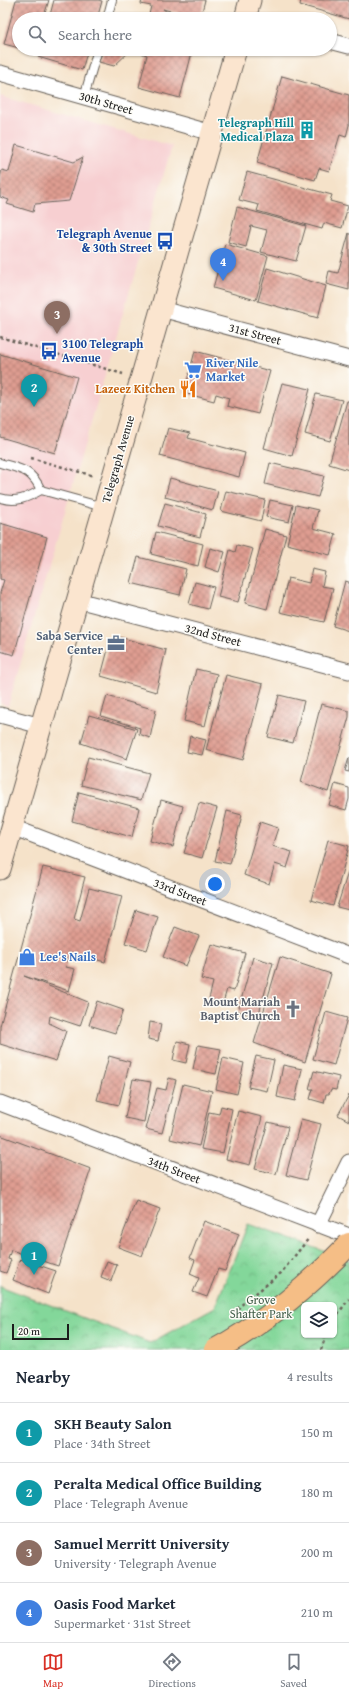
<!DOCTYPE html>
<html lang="en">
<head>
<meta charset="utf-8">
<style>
	body { margin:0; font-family:"Gentium Book Plus",serif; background:#f6f6f7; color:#1f2937 }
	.controls { position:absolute; right:12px; bottom:12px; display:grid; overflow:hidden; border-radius:6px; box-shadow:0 1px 3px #0004 }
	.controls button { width:36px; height:36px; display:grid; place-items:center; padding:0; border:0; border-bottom:1px solid #e0e1e3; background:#fff; color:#1f2937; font:20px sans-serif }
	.scale { position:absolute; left:12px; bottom:10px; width:57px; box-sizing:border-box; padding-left:4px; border:2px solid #1c1c1c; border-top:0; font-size:11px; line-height:14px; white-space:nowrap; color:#1c1c1c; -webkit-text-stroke:3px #fdfcf7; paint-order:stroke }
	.you { position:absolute; left:215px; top:884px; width:14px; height:14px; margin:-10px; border:3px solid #fff; border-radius:50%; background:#1a73e8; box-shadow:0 0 0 6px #1a73e833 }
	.badge { display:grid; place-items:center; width:26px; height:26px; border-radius:50%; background:#d93025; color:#fff; font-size:13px; font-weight:700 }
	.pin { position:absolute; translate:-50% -33px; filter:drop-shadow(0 1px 2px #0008) }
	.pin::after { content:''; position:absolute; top:21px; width:14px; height:12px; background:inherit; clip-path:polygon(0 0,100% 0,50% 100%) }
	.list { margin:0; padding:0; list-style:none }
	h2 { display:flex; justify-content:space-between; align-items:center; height:52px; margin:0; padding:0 16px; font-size:17px }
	h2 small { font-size:13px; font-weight:400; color:#747a83 }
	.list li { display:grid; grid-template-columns:26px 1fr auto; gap:12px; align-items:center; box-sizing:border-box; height:60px; padding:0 16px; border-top:1px solid #e0e1e3 }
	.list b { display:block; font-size:15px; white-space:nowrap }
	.list p { margin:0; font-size:13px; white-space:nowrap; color:#747a83 }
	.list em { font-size:13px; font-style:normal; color:#747a83 }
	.icon { flex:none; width:22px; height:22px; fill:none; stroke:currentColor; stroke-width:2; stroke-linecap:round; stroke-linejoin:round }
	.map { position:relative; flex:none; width:349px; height:1350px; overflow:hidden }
	.search { position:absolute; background:#fff; box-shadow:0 1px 3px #0004; left:12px; right:12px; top:12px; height:44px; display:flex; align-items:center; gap:10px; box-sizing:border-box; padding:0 14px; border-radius:22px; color:#747a83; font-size:15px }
	.sheet { height:292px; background:#fff }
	nav { display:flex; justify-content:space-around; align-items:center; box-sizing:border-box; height:56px; border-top:1px solid #e0e1e3; background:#fff; font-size:11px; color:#747a83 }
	nav a { display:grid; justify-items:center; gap:2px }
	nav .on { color:#d93025 }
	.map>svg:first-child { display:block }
	.built { fill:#f7cfd1 }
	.park { fill:url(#park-crowns); stroke:#507a5b; fill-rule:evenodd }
	.building { fill:url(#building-cross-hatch) }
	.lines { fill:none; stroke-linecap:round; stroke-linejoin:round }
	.service-casing { stroke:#686159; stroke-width:10 }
	.minor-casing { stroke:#686159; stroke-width:17 }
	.secondary-casing { stroke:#686159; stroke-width:23 }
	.path { stroke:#686159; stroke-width:2.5; stroke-dasharray:3 3; stroke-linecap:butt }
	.service { stroke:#fff; stroke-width:8 }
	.minor { stroke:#fff; stroke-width:15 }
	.secondary { stroke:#fbe5cf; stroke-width:21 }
	.motorway-bridge-casing { stroke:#686159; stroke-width:24; stroke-linecap:butt }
	.motorway-bridge { stroke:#f5be86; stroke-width:22 }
	.labels { text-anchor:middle; stroke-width:3; stroke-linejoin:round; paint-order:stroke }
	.street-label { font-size:12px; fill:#1c1c1c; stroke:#fdfcf7 }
	.culture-label { font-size:12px; font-weight:bold; fill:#0d838f; stroke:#fdfcf7; text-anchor:end }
	.transit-label { font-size:12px; font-weight:bold; fill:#164399; stroke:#fdfcf7; text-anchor:end }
	.shop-label { font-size:12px; font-weight:bold; fill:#366cbe; stroke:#fdfcf7; text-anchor:start }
	.food-label { font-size:12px; font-weight:bold; fill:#c56008; stroke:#fdfcf7; text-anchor:end }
	.service-label { font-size:12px; font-weight:bold; fill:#4e5e75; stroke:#fdfcf7; text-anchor:end }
	.worship-label { font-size:12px; font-weight:bold; fill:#5b616d; stroke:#fdfcf7; text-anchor:end }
	.park-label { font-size:12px; fill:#405d48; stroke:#fdfcf7 }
</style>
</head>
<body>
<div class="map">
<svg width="349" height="1350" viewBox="0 0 349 1350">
	<defs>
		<pattern id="park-crowns" width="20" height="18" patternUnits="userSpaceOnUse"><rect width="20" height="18" fill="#83d79a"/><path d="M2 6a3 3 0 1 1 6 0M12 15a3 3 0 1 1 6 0" fill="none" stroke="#71b884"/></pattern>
		<pattern id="building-cross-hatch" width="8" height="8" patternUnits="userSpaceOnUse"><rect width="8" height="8" fill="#df9d91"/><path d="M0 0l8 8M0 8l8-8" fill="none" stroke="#b47f76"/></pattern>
	</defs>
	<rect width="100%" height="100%" fill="#fdfcf7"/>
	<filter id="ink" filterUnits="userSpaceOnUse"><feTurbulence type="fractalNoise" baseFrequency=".025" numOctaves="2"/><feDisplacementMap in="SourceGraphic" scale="8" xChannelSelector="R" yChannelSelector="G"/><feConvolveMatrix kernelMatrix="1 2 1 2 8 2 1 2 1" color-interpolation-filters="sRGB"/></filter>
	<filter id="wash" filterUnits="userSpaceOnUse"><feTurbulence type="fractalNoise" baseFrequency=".012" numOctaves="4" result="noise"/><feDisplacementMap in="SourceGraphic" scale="16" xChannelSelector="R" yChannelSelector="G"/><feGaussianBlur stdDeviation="0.9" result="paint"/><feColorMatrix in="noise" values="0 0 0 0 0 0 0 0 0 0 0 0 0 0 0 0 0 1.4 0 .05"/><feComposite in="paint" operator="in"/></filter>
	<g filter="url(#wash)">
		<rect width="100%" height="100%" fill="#f5e2c9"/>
		<polygon class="built" points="0,96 172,146 8,706 0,703"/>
		<path class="park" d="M 248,1224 L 349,1260 L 349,1350 L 0,1350 L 0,1286 L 150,1343 L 215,1307 ZM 304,1305 L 334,1305 L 334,1335 L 304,1335 Z"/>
		<g id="blocks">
			<g class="building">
				<polygon points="16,0 49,0 43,19 19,19 19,48 4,44"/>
				<polygon points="54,0 98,0 102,1 97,19 49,19"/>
				<polygon points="142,0 205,0 200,19 163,9 167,12 188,19 148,19 151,6 141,4"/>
				<polygon points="301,0 349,0 349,19 300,5"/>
				<polygon points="40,49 88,49 82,70 38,57"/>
				<polygon points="103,49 193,49 180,98 139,87 147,55 131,50 114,66 99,62"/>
				<polygon points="282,76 349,95 349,125 346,137 340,135 329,171 319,168 315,180 257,163"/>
				<polygon points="16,145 74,162 83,157 69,201 35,204 33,212 7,204 9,200 0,197 0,177 2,170 9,172"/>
				<polygon points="247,172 332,195 330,201 348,206 342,228 324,223 322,229 257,211 259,205 239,200"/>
				<polygon points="237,207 306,226 296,261 261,252 267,230 251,226 246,247 228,242"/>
				<polygon points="349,233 349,290 326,284 329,271 338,273"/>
				<polygon points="225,244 268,256 256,300 213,288"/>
				<polygon points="267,268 326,286 318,318 258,301"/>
				<polygon points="195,351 270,371 258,414 227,406 229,398 216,394 214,401 184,393"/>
				<polygon points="0,354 77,377 55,453 0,437"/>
				<polygon points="282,383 310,389 292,456 264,448"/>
				<polygon points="316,394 342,400 330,441 305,434"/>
				<polygon points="347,401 349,401 349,470 329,464"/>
				<polygon points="168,428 190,433 188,438 245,453 239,477 160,456"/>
				<polygon points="270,463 324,476 318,497 265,484"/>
				<polygon points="170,478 218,491 213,510 165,497"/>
				<polygon points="226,491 265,500 261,521 221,511"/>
				<polygon points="270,500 293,505 289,522 266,517"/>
				<polygon points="165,503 206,514 200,537 158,526"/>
				<polygon points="296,505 318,510 313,528 336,534 330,555 287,544"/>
				<polygon points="0,523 47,537 14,655 0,651 0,593 4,580 0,579"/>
				<polygon points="265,529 286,535 267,609 245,603"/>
				<polygon points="156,532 203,544 198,566 151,554"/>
				<polygon points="237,545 253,549 238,602 218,597 230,550 235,552"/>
				<polygon points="210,548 225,552 219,572 205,567"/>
				<polygon points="138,557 186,569 180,595 131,583"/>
				<polygon points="312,569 325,572 322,586 333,588 324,622 280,612 288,578 309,583"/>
				<polygon points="345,581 349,582 349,631 333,626"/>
				<polygon points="195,582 214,587 208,609 189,604"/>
				<polygon points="119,637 166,650 156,692 101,676 110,642"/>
				<polygon points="196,669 217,674 205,726 184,721"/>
				<polygon points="226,675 263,684 243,760 206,750"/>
				<polygon points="279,695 304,701 293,743 268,737"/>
				<polygon points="107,696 156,710 150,738 139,734 140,728 101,716"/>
				<polygon points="321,704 349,711 349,717 328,792 301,782"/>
				<polygon points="89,715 137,729 127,759 81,743"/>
				<polygon points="190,736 206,740 202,755 187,752"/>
				<polygon points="88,757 149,773 141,800 81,785"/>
				<polygon points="349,758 349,772 345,771"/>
				<polygon points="335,784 349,788 349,799 346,810 329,805"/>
				<polygon points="79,792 139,808 132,837 72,821"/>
				<polygon points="161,800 183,806 173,847 150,841"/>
				<polygon points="199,803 217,808 202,858 184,853"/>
				<polygon points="227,811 242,815 230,864 215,861"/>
				<polygon points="260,822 278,828 272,846 292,852 287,868 275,864 269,884 244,875"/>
				<polygon points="328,840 349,846 333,906 311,900"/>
				<polygon points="43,867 85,877 74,919 80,921 89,888 122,896 105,962 69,952 66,967 75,969 69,991 24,976 88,1002 80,1026 50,1016 49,1023 66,1031 56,1061 0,1044 0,1026"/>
				<polygon points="349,869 349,910 337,907"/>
				<polygon points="136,910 158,917 147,950 125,943"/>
				<polygon points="175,927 199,936 186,966 163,957"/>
				<polygon points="211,944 245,953 234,991 227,989 223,1003 209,999 213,982 201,979"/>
				<polygon points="253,957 273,963 258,1017 238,1011"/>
				<polygon points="280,957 331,974 305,1062 254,1043"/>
				<polygon points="97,1001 123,1010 115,1033 89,1025"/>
				<polygon points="326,1012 347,1018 334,1065 313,1059"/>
				<polygon points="150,1022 161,1024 158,1041 148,1039"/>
				<polygon points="177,1041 190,1044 186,1063 173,1060"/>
				<polygon points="198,1045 221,1049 216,1074 193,1069"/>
				<polygon points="109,1056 130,1062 119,1105 97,1100"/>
				<polygon points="256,1056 274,1060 267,1091 248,1087"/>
				<polygon points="223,1058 244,1063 237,1094 216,1089"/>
				<polygon points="283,1065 302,1069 295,1101 277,1097"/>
				<polygon points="314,1071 339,1077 336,1090 331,1089 329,1094 326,1094 324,1103 310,1099 313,1089 309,1089"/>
				<polygon points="169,1078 176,1080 162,1133 146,1129 157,1088 166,1090"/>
				<polygon points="133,1079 151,1082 144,1122 125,1118"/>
				<polygon points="183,1084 212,1091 199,1146 170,1139"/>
				<polygon points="349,1095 349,1121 338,1115"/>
				<polygon points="221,1106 232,1109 223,1153 201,1149 209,1112 219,1114"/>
				<polygon points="238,1111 262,1117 250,1165 226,1159"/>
				<polygon points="301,1119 321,1124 306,1180 286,1175"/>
				<polygon points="268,1122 288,1127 276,1174 255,1169"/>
				<polygon points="0,1135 91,1169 58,1266 11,1250 8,1259 11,1260 6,1273 0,1271"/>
				<polygon points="136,1200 160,1209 142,1256 118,1247"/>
				<polygon points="204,1221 239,1234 225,1271 218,1269 207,1297 193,1292 199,1278 190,1274 195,1260 190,1258"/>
				<polygon points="20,1259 56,1271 48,1294 13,1280"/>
				<polygon points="107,1261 117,1265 111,1281 101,1277"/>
			</g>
		</g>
	</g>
	<g filter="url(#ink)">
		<use href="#blocks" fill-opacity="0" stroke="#686159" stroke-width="1"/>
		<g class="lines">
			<g class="service-casing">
				<g id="service">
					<polyline points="107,19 112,0"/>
					<polyline points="84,97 98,49"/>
					<path d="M 0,463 C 21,469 31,469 41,490"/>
					<path d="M 0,498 C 16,503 27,498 41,490 L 103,507"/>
				</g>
			</g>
			<g class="minor-casing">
				<g id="minor">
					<polyline points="330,41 349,46"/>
					<polyline points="0,73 212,133"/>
					<polyline points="161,309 349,359"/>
					<polyline points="77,600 349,671"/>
					<polyline points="0,715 41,726"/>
					<polyline points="12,827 349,956"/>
					<polyline points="0,1103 349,1236"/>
					<polyline points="318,1225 349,1162"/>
				</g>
			</g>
			<g class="secondary-casing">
				<g id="secondary">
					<polyline points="245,19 250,0"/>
					<polyline points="0,869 236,49"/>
				</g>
			</g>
			<g class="path">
				<polyline points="0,337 123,374"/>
				<polyline points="31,458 94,476"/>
				<polyline points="234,1314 240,1306 281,1273 309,1238"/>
				<polyline points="334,1319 349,1299"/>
				<polyline points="321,1350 326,1335"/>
			</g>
			<use href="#service" class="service"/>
			<use href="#minor" class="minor"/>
			<use href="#secondary" class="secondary"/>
			<g class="motorway-bridge-casing">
				<path id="motorway-bridge" d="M 215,1350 C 265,1323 310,1285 349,1244"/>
			</g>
			<use href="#motorway-bridge" class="motorway-bridge"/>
		</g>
	</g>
	<defs>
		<g id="building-bare" transform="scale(1.38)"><path d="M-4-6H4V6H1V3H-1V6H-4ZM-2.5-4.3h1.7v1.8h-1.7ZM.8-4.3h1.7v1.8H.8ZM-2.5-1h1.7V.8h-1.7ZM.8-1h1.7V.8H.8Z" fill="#0f9aa8" stroke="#fdfcf7" stroke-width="2.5" paint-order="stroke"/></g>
		<g id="bus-bare" transform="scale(1.38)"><path d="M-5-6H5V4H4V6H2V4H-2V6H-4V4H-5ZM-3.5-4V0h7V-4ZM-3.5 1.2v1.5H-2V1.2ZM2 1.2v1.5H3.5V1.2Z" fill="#1a4fb4" stroke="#fdfcf7" stroke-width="2.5" paint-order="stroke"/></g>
		<g id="supermarket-bare" transform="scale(1.38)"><path d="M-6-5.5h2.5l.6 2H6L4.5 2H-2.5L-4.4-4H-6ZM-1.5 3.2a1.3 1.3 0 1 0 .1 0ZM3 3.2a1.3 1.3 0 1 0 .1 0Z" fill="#3f7fe0" stroke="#fdfcf7" stroke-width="2.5" paint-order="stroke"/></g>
		<g id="restaurant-bare" transform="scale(1.38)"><path d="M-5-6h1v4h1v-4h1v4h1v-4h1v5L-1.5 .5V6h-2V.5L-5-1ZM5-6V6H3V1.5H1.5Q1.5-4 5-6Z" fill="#e8710a" stroke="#fdfcf7" stroke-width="2.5" paint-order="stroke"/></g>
		<g id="office-bare" transform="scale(1.38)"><path d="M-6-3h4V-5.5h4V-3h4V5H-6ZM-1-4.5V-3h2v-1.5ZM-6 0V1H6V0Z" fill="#5c6f8a" stroke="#fdfcf7" stroke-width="2.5" paint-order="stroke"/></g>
		<g id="shop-bare" transform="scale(1.38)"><path d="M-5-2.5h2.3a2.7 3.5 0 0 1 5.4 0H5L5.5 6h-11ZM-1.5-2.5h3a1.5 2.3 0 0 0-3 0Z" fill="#3f7fe0" stroke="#fdfcf7" stroke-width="2.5" paint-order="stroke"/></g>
		<g id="church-bare" transform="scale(1.38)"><path d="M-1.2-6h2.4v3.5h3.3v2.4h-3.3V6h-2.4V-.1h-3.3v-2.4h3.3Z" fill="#6b7280" stroke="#fdfcf7" stroke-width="2.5" paint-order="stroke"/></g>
	</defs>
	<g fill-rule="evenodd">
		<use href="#building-bare" x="307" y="130"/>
		<use href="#bus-bare" x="165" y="241"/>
		<use href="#bus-bare" x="49" y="351"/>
		<use href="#supermarket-bare" x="193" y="370"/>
		<use href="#restaurant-bare" x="188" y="389"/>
		<use href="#office-bare" x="116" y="643"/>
		<use href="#shop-bare" x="27" y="957"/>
		<use href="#church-bare" x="293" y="1009"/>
	</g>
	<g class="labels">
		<g class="street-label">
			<text transform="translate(106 103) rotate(16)" y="4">30th Street</text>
			<text transform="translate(255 334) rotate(15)" y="4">31st Street</text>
			<text transform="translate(118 459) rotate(-74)" y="4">Telegraph Avenue</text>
			<text transform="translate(213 635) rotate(15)" y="4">32nd Street</text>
			<text transform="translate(180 892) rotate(21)" y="4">33rd Street</text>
			<text transform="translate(174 1170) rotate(21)" y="4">34th Street</text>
		</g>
		<g class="culture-label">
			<text x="294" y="127">Telegraph Hill<tspan x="294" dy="14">Medical Plaza</tspan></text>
		</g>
		<g class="transit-label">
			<text x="152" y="238">Telegraph Avenue<tspan x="152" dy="14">&amp; 30th Street</tspan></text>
			<text x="62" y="348" text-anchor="start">3100 Telegraph<tspan x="62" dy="14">Avenue</tspan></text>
		</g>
		<g class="shop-label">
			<text x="206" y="367">River Nile<tspan x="206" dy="14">Market</tspan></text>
			<text x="40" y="961">Lee's Nails</text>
		</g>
		<g class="food-label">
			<text x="175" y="393">Lazeez Kitchen</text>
		</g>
		<g class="service-label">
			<text x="103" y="640">Saba Service<tspan x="103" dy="14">Center</tspan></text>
		</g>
		<g class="worship-label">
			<text x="280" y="1006">Mount Mariah<tspan x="280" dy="14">Baptist Church</tspan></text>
		</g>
		<g class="park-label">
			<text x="261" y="1304">Grove<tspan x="261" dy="14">Shafter Park</tspan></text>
		</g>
	</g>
</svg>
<div class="controls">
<button><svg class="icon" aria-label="layers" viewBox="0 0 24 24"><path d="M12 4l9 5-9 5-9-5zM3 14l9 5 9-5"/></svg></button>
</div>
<div class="scale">20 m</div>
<div class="you"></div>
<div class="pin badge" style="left:34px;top:1275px;background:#0f9aa8">1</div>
<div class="pin badge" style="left:34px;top:407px;background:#0f9aa8">2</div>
<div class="pin badge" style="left:57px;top:334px;background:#8d6e63">3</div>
<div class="pin badge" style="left:223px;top:281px;background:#3f7fe0">4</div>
<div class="search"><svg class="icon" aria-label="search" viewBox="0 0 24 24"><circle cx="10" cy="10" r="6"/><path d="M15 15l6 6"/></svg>Search here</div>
</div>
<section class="sheet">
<h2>Nearby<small>4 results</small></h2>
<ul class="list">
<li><span class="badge" style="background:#0f9aa8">1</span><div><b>SKH Beauty Salon</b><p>Place · 34th Street</p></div><em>150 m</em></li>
<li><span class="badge" style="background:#0f9aa8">2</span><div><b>Peralta Medical Office Building</b><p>Place · Telegraph Avenue</p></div><em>180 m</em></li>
<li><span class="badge" style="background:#8d6e63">3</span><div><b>Samuel Merritt University</b><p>University · Telegraph Avenue</p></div><em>200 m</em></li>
<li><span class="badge" style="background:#3f7fe0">4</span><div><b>Oasis Food Market</b><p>Supermarket · 31st Street</p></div><em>210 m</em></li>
</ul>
</section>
<nav>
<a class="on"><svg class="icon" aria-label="map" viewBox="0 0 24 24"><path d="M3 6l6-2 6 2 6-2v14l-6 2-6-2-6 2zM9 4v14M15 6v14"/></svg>Map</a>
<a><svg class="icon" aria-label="directions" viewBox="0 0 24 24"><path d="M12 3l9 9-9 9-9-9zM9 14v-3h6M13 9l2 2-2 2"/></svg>Directions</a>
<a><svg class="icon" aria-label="saved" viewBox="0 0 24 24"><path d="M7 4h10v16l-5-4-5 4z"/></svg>Saved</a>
</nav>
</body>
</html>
